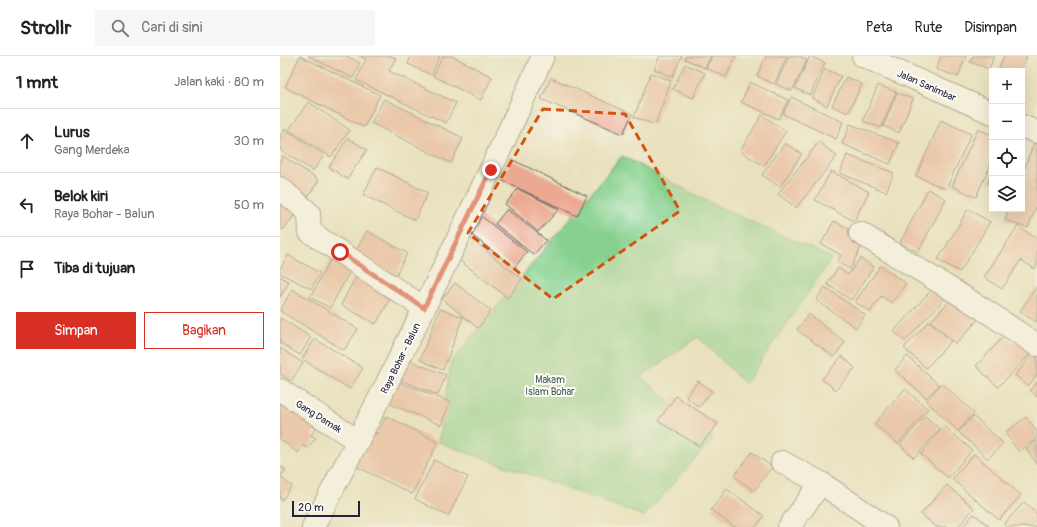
<!DOCTYPE html>
<html lang="id">
<head>
<meta charset="utf-8">
<style>
	body { margin:0; font-family:Pangolin,sans-serif; background:#f6f6f6; color:#222 }
	.controls { position:absolute; right:12px; top:12px; display:grid; overflow:hidden; border-radius:0px; box-shadow:0 4px 16px #0002 }
	.controls button { width:36px; height:36px; display:grid; place-items:center; padding:0; border:0; border-bottom:1px solid #e0e0e0; background:#fff; color:#222; font:20px sans-serif }
	.scale { position:absolute; left:12px; bottom:10px; width:68px; box-sizing:border-box; padding-left:4px; border:2px solid #22223b; border-top:0; font-size:11px; line-height:14px; white-space:nowrap; color:#22223b; -webkit-text-stroke:3px #fdfcf7; paint-order:stroke }
	.stop { position:absolute; width:12px; height:12px; margin:-9px; border:3px solid #d93025; border-radius:50%; background:#fff }
	.stop.end { background:#d93025; border-color:#fff; box-shadow:0 1px 4px #0008 }
	.list { margin:0; padding:0; list-style:none }
	h2 { display:flex; justify-content:space-between; align-items:center; height:52px; margin:0; padding:0 16px; font-size:17px }
	h2 small { font-size:13px; font-weight:400; color:#767676 }
	.list li { display:grid; grid-template-columns:26px 1fr auto; gap:12px; align-items:center; box-sizing:border-box; height:64px; padding:0 16px; border-top:1px solid #e0e0e0 }
	.list b { display:block; font-size:15px; white-space:nowrap }
	.list p { margin:0; font-size:13px; white-space:nowrap; color:#767676 }
	.list em { font-size:13px; font-style:normal; color:#767676 }
	.actions { display:flex; gap:8px; padding:12px 16px }
	.actions a { flex:1; padding:9px 0; border:1px solid #d93025; border-radius:0px; text-align:center; font-size:14px; color:#d93025 }
	.actions .main { background:#d93025; color:#fff }
	.icon { flex:none; width:22px; height:22px; fill:none; stroke:currentColor; stroke-width:2; stroke-linecap:round; stroke-linejoin:round }
	.map { position:relative; flex:none; width:757px; height:471px; overflow:hidden }
	header { display:flex; align-items:center; gap:24px; box-sizing:border-box; height:56px; padding:0 20px; background:#fff; border-bottom:1px solid #e0e0e0 }
	header strong { font-size:19px }
	nav { display:flex; gap:22px; margin-inline-start:auto; font-size:14px }
	.search { width:280px; height:36px; background:#f6f6f6; display:flex; align-items:center; gap:10px; box-sizing:border-box; padding:0 14px; border-radius:0px; color:#767676; font-size:15px }
	main { display:flex }
	aside { flex:1; background:#fff }
	.map>svg:first-child { display:block }
	.green { fill:#85d08d; stroke:#547964 }
	.building { fill:#eca991 }
	.lines { fill:none; stroke-linecap:round; stroke-linejoin:round }
	.minor-casing { stroke:#686569; stroke-width:24 }
	.tertiary-casing { stroke:#686569; stroke-width:24 }
	.minor { stroke:#fff; stroke-width:22 }
	.tertiary { stroke:#fff; stroke-width:22 }
	.route { stroke:#d93025; stroke-width:5 }
	.marked { fill:none; stroke:#d45411; stroke-width:3; stroke-dasharray:8 5; stroke-linejoin:round }
	.labels { text-anchor:middle; stroke-width:4; stroke-linejoin:round; paint-order:stroke }
	.street-label { font-size:10px; fill:#22223b; stroke:#fdfcf7 }
	.park-label { font-size:10px; fill:#455f58; stroke:#fdfcf7 }
</style>
</head>
<body>
<header>
<strong>Strollr</strong>
<div class="search"><svg class="icon" aria-label="search" viewBox="0 0 24 24"><circle cx="10" cy="10" r="6"/><path d="M15 15l6 6"/></svg>Cari di sini</div>
<nav><a>Peta</a><a>Rute</a><a>Disimpan</a></nav>
</header>
<main>
<aside>
<h2>1 mnt<small>Jalan kaki · 80 m</small></h2>
<ul class="list">
<li><svg class="icon" aria-label="ahead" viewBox="0 0 24 24"><path d="M12 20V5M6 11l6-6 6 6"/></svg><div><b>Lurus</b><p>Gang Merdeka</p></div><em>30 m</em></li>
<li><svg class="icon" aria-label="left" viewBox="0 0 24 24"><path d="M17 20v-9H6M10 6l-5 5 5 5"/></svg><div><b>Belok kiri</b><p>Raya Bohar - Balun</p></div><em>50 m</em></li>
<li><svg class="icon" aria-label="arrive" viewBox="0 0 24 24"><path d="M6 21V4h12l-3 4 3 4H6"/></svg><div><b>Tiba di tujuan</b></div></li>
</ul>
<div class="actions"><a class="main">Simpan</a><a>Bagikan</a></div>
</aside>
<div class="map">
<svg width="757" height="471" viewBox="0 0 757 471">
	<rect width="100%" height="100%" fill="#fdfcf7"/>
	<filter id="ink" filterUnits="userSpaceOnUse"><feTurbulence type="fractalNoise" baseFrequency=".025" numOctaves="2"/><feDisplacementMap in="SourceGraphic" scale="8" xChannelSelector="R" yChannelSelector="G"/><feConvolveMatrix kernelMatrix="1 2 1 2 8 2 1 2 1" color-interpolation-filters="sRGB"/></filter>
	<filter id="wash" filterUnits="userSpaceOnUse"><feTurbulence type="fractalNoise" baseFrequency=".012" numOctaves="4" result="noise"/><feDisplacementMap in="SourceGraphic" scale="16" xChannelSelector="R" yChannelSelector="G"/><feGaussianBlur stdDeviation="0.9" result="paint"/><feColorMatrix in="noise" values="0 0 0 0 0 0 0 0 0 0 0 0 0 0 0 0 0 1.4 0 .05"/><feComposite in="paint" operator="in"/></filter>
	<g filter="url(#wash)">
		<rect width="100%" height="100%" fill="#e9e1be"/>
		<polygon class="green" points="342,100 433,148 552,202 465,328 418,281 361,321 433,383 364,460 158,386 171,306"/>
		<g id="blocks">
			<g class="building">
				<polygon points="20,0 100,39 84,71 5,31"/>
				<polygon points="28,0 67,0 80,7 73,22"/>
				<polygon points="79,0 111,0 116,2 109,15 176,47 166,67 76,24 86,3"/>
				<polygon points="131,0 160,0 151,19 128,8"/>
				<polygon points="163,0 172,0 212,21 201,44 153,20"/>
				<polygon points="380,0 402,0 392,21 374,13"/>
				<polygon points="406,0 431,0 425,12 405,3"/>
				<polygon points="432,0 456,0 446,21 426,12"/>
				<polygon points="486,0 507,0 494,28 477,20"/>
				<polygon points="509,0 519,0 527,4 512,35 496,28"/>
				<polygon points="530,0 545,7 530,39 515,32"/>
				<polygon points="661,0 686,0 678,21 656,13"/>
				<polygon points="693,0 714,0 709,13 690,6"/>
				<polygon points="724,0 747,0 741,15 718,15"/>
				<polygon points="405,8 425,17 413,42 393,33"/>
				<polygon points="545,13 561,20 547,50 532,42"/>
				<polygon points="371,17 391,25 375,69 354,61"/>
				<polygon points="566,21 582,28 568,57 552,50"/>
				<polygon points="271,22 352,58 343,78 261,43"/>
				<polygon points="470,26 508,44 499,63 461,46"/>
				<polygon points="598,29 616,36 601,72 583,65"/>
				<polygon points="617,37 633,43 619,77 603,70"/>
				<polygon points="511,41 563,66 556,83 503,58"/>
				<polygon points="104,43 183,82 171,107 91,67"/>
				<polygon points="28,46 70,74 51,101 9,74"/>
				<polygon points="482,59 506,75 484,110 460,95"/>
				<polygon points="661,64 691,78 666,133 636,120"/>
				<polygon points="570,68 619,87 610,108 562,88"/>
				<polygon points="5,73 44,99 33,115 0,94 0,80"/>
				<polygon points="698,73 712,79 712,105 696,141 672,130"/>
				<polygon points="68,82 87,94 67,123 49,111"/>
				<polygon points="755,84 757,85 757,148 748,172 725,164 729,153 742,153 742,118"/>
				<polygon points="539,86 557,100 516,152 498,138"/>
				<polygon points="505,87 522,98 500,131 482,119"/>
				<polygon points="567,99 614,117 606,136 560,117"/>
				<polygon points="3,100 39,124 27,142 0,125 0,105"/>
				<polygon points="231,103 307,140 297,160 221,124"/>
				<polygon points="97,111 148,137 135,164 83,139"/>
				<polygon points="551,115 589,136 574,165 535,144"/>
				<polygon points="712,115 712,130 707,127"/>
				<polygon points="238,133 279,153 258,176 225,148"/>
				<polygon points="648,133 666,143 638,196 620,187"/>
				<polygon points="0,137 20,152 3,174 0,172"/>
				<polygon points="227,153 266,184 254,199 215,168"/>
				<polygon points="688,153 710,166 680,216 658,204"/>
				<polygon points="201,160 247,196 234,212 188,176"/>
				<polygon points="554,165 586,182 570,213 557,206 561,199 541,188"/>
				<polygon points="738,170 757,183 757,210 755,213 741,204 722,233 704,221"/>
				<polygon points="87,175 127,197 116,219 75,196"/>
				<polygon points="189,181 242,223 228,242 174,200"/>
				<polygon points="8,199 40,217 31,233 0,217 0,213"/>
				<polygon points="53,199 73,210 50,252 30,241"/>
				<polygon points="580,202 594,211 571,244 547,228 558,212 568,219"/>
				<polygon points="600,210 626,227 612,247 601,240 590,256 575,246"/>
				<polygon points="77,218 113,238 96,268 61,249"/>
				<polygon points="0,220 9,226 0,241"/>
				<polygon points="175,227 211,255 198,272 162,243"/>
				<polygon points="658,227 669,238 625,285 614,275"/>
				<polygon points="757,230 757,265 756,266 740,255"/>
				<polygon points="545,231 585,259 576,272 536,244"/>
				<polygon points="12,233 78,273 64,294 0,255"/>
				<polygon points="674,240 702,259 676,288 651,265"/>
				<polygon points="160,253 183,261 163,314 140,304"/>
				<polygon points="529,258 565,286 554,301 517,274"/>
				<polygon points="0,262 31,281 20,299 0,287"/>
				<polygon points="649,265 671,285 646,312 624,292"/>
				<polygon points="725,279 735,288 739,283 752,296 718,331 696,310"/>
				<polygon points="35,283 83,312 70,333 22,303"/>
				<polygon points="0,292 23,307 11,325 0,318"/>
				<polygon points="757,293 757,319 748,330 735,319"/>
				<polygon points="562,300 575,312 556,334 542,323"/>
				<polygon points="627,300 659,329 646,342 615,314"/>
				<polygon points="128,304 166,319 158,339 120,324"/>
				<polygon points="114,324 170,346 161,369 105,346"/>
				<polygon points="418,325 432,335 419,351 406,341"/>
				<polygon points="757,326 757,341 750,334"/>
				<polygon points="662,327 694,357 678,375 646,345"/>
				<polygon points="625,333 648,353 618,388 594,368"/>
				<polygon points="396,340 438,368 419,390 378,365"/>
				<polygon points="0,346 11,354 15,349 35,362 30,368 36,372 31,379 36,382 27,392 23,389 18,397 0,383"/>
				<polygon points="106,360 158,386 132,438 74,409 91,375 97,378"/>
				<polygon points="645,360 660,373 634,402 620,389"/>
				<polygon points="693,360 723,387 708,403 679,376"/>
				<polygon points="746,361 757,375 757,382 739,396 725,377"/>
				<polygon points="664,370 692,394 668,422 641,398"/>
				<polygon points="757,384 757,408 746,393"/>
				<polygon points="472,396 492,411 474,435 454,420"/>
				<polygon points="694,398 741,439 719,464 672,423"/>
				<polygon points="154,404 188,421 168,460 135,443"/>
				<polygon points="0,410 6,414 0,421 12,430 2,444 0,443"/>
				<polygon points="667,429 694,452 678,471 656,471 641,458"/>
				<polygon points="447,433 484,460 476,471 454,471 431,454"/>
				<polygon points="744,446 757,458 757,471 727,471 724,468"/>
				<polygon points="694,458 710,471 682,471"/>
			</g>
		</g>
	</g>
	<g filter="url(#ink)">
		<use href="#blocks" fill-opacity="0" stroke="#686569" stroke-width="1"/>
		<g class="lines">
			<g class="minor-casing">
				<g id="minor">
					<polyline points="583,0 712,57"/>
					<polyline points="742,70 757,76"/>
					<polyline points="0,132 29,157 30,176 144,252"/>
					<polyline points="580,177 703,253 757,289"/>
					<polyline points="0,334 78,385"/>
					<polyline points="502,406 541,427 606,471"/>
					<polyline points="509,471 541,427"/>
				</g>
			</g>
			<g class="tertiary-casing">
				<path id="tertiary" d="M 33,471 C 114,317 191,159 263,0"/>
			</g>
			<use href="#minor" class="minor"/>
			<use href="#tertiary" class="tertiary"/>
		</g>
	</g>
	<g class="lines" filter="url(#ink)">
		<polyline class="route" points="60,196 144,252 211,114"/>
	</g>
	<path d="M0 0H757V471H0ZM 263,53 L 345,58 L 400,155 L 273,243 L 188,177 Z" fill="#e9e1be" fill-opacity=".55" fill-rule="evenodd"/>
	<path class="marked" d="M 263,53 L 345,58 L 400,155 L 273,243 L 188,177 Z"/>
	<g class="labels">
		<g class="street-label">
			<text transform="translate(647 29) rotate(24)" y="4">Jalan Sanimbar</text>
			<text transform="translate(120 302) rotate(-64)" y="4">Raya Bohar - Balun</text>
			<text transform="translate(39 360) rotate(32)" y="4">Gang Damak</text>
		</g>
		<g class="park-label">
			<text x="270" y="327">Makam<tspan x="270" dy="12">Islam Bohar</tspan></text>
		</g>
	</g>
</svg>
<div class="controls">
<button>+</button>
<button>−</button>
<button><svg class="icon" aria-label="locate" viewBox="0 0 24 24"><circle cx="12" cy="12" r="6"/><path d="M12 2v4M12 18v4M2 12h4M18 12h4"/></svg></button>
<button><svg class="icon" aria-label="layers" viewBox="0 0 24 24"><path d="M12 4l9 5-9 5-9-5zM3 14l9 5 9-5"/></svg></button>
</div>
<div class="scale">20 m</div>
<div class="stop" style="left:60px;top:196px"></div>
<div class="stop end" style="left:211px;top:114px"></div>
</div>
</main>
</body>
</html>
